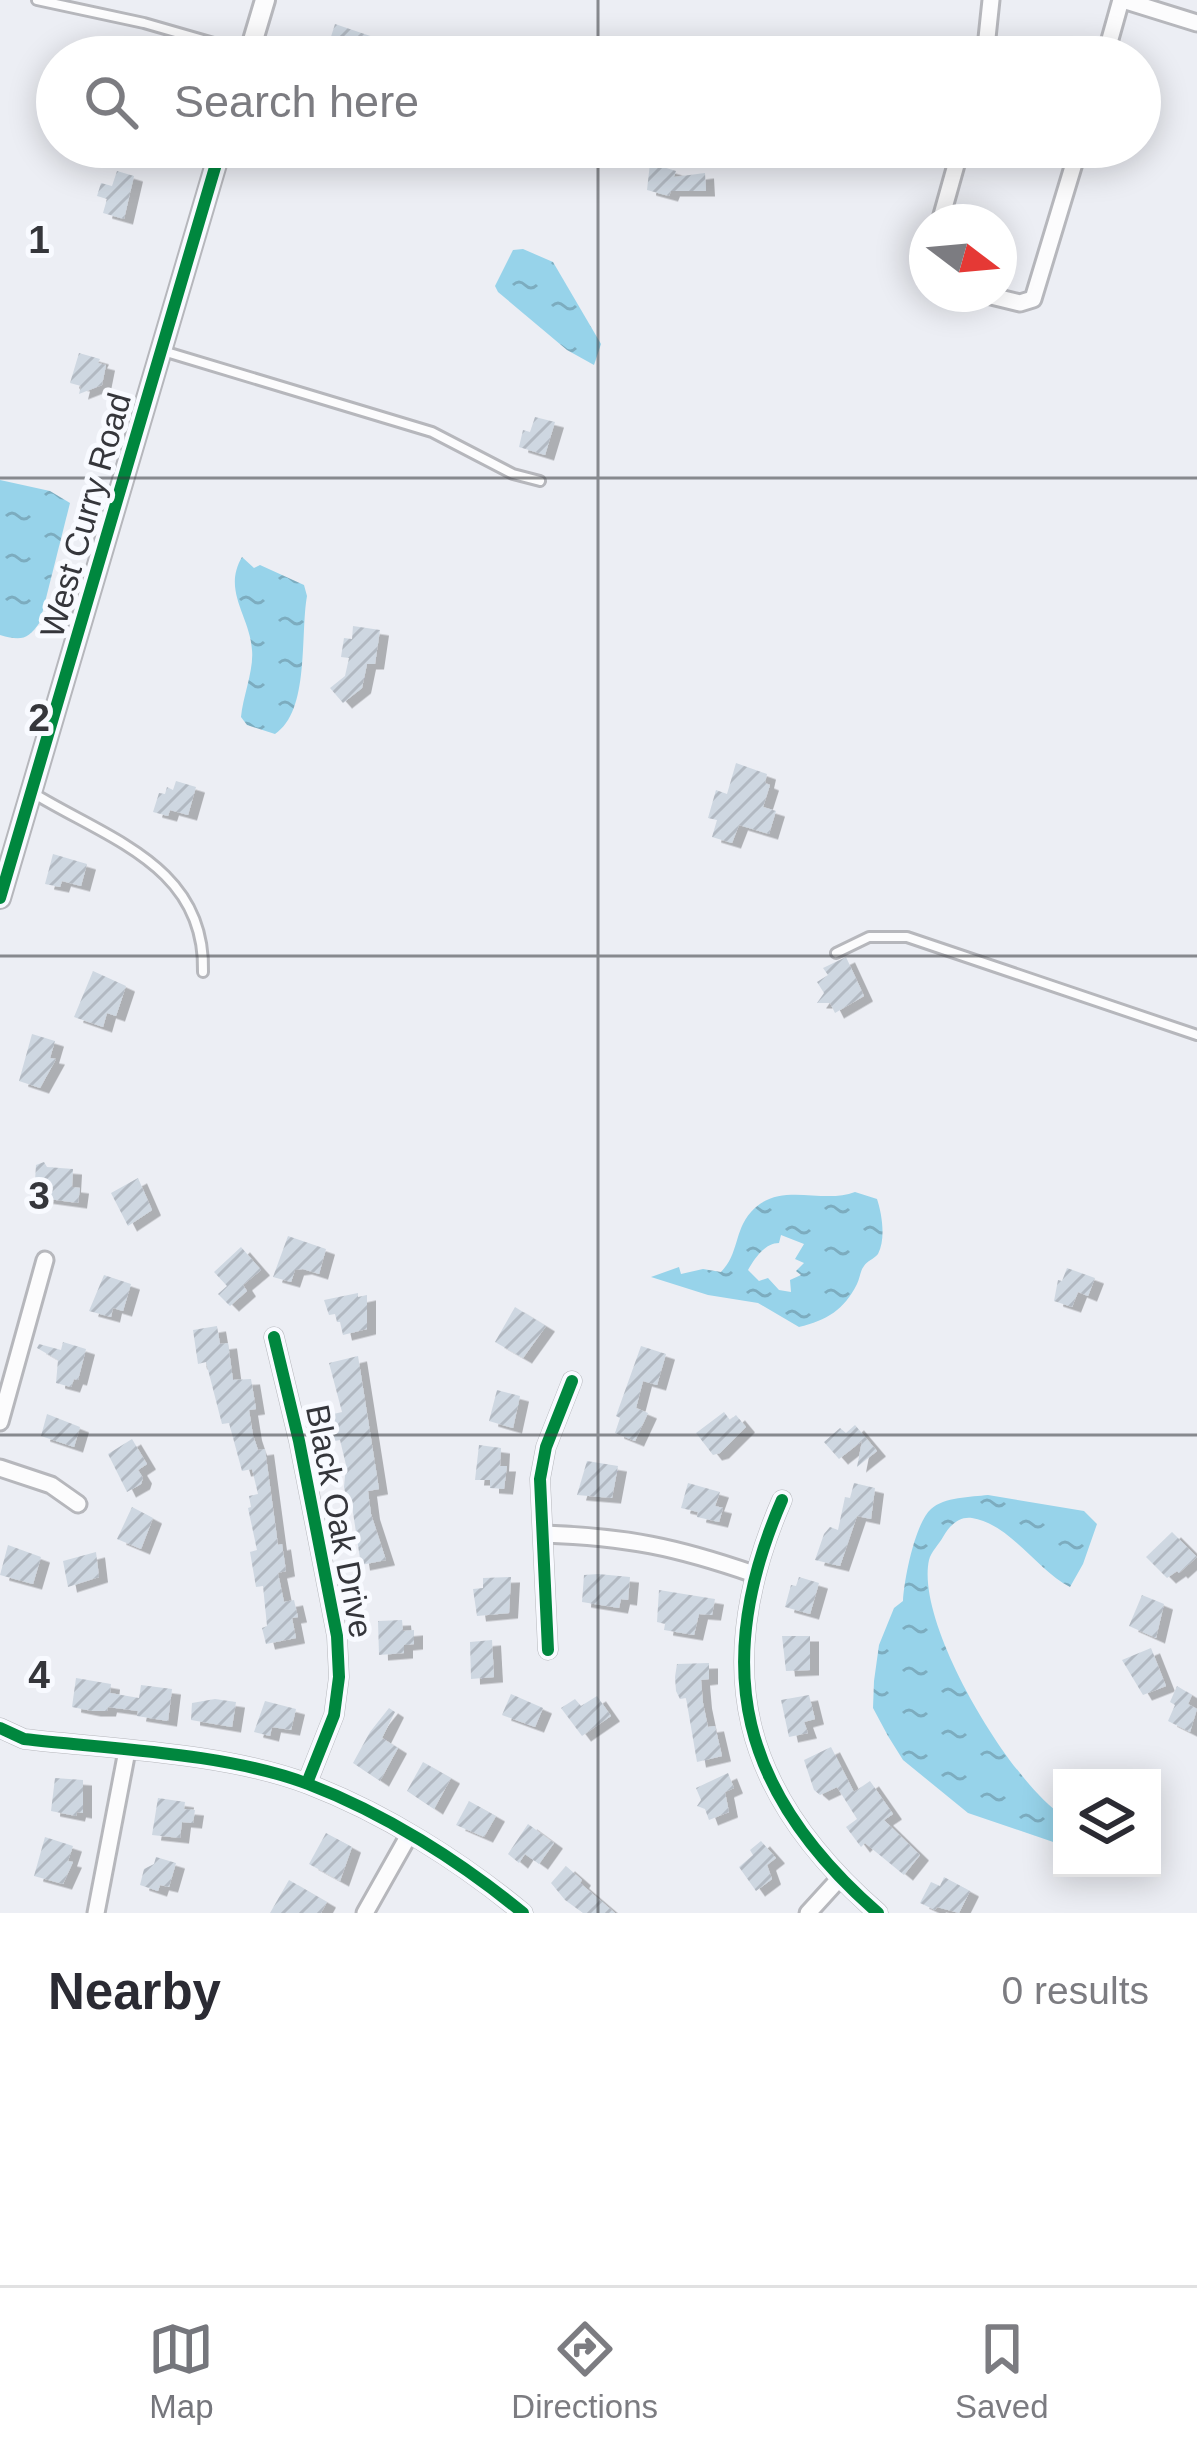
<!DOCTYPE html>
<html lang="en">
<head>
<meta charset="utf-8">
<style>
	body { margin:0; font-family:Arial,sans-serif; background:#f2f2f3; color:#2b2b33 }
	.controls { position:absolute; right:36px; bottom:36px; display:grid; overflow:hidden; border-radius:0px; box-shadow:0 6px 30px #0003 }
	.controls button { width:108px; height:108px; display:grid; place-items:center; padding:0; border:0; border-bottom:3px solid #e1e1e2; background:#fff; color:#2b2b33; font:60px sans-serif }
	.compass { position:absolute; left:909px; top:204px; width:108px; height:108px; border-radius:50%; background:#fff; box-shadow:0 6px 30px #0003; rotate:106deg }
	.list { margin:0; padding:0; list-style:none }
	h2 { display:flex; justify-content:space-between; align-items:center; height:156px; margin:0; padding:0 48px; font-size:51px }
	h2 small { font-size:39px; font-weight:400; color:#7c7c81 }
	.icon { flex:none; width:66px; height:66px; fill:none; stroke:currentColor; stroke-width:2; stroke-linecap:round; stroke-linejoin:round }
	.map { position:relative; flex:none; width:1197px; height:1913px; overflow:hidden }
	.search { position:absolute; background:#fff; box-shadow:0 6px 30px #0003; left:36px; right:36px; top:36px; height:132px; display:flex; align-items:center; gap:30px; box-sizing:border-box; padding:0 42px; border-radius:66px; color:#7c7c81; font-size:45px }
	.sheet { height:372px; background:#fff }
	nav { display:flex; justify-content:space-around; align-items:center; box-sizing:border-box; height:168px; border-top:3px solid #e1e1e2; background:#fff; font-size:33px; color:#7c7c81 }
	nav a { display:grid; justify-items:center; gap:6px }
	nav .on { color:#75767c }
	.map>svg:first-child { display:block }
	.water { fill:url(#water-ripples); fill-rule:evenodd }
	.building { fill:url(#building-hatch); filter:url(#shadow) }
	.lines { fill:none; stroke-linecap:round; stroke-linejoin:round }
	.service-casing { stroke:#b6b7bc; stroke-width:14 }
	.minor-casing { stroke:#b6b7bc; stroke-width:21 }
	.tertiary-casing { stroke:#b6b7bc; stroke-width:24 }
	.service { stroke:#fcfcfd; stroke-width:8 }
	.minor { stroke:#fcfcfd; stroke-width:15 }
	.tertiary { stroke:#fcfcfd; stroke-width:18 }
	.cycleway-casing { stroke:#f8faff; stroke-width:20 }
	.cycleway { stroke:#00873e; stroke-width:12 }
	.grid { fill:none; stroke:#35363b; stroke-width:3; stroke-opacity:0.55 }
	.labels { text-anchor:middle; stroke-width:10; stroke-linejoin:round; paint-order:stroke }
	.street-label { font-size:33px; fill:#35363b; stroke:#f8faff }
	.grid-label { font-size:39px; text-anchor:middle; font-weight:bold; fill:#35363b; stroke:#f8faff; stroke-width:10; stroke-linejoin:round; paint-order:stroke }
</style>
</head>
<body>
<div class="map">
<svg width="1197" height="1913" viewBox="0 0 1197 1913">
	<defs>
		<pattern id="water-ripples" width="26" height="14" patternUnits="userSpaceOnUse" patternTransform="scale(3)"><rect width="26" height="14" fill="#97d3ea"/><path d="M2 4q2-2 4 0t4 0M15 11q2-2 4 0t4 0" fill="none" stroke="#7cacbf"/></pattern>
		<pattern id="building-hatch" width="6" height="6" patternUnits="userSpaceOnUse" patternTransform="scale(3)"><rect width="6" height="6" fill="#ced7e1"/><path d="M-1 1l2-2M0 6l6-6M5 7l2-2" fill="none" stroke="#b2b9c2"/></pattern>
		<filter id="shadow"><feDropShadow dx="9" dy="5.5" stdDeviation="0" flood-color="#0004"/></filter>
	</defs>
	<rect width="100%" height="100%" fill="#eceef4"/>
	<g class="water">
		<polygon points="523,249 553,262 601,344 594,365 567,350 498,292 495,286 513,250"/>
		<path d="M 0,480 L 50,491 L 70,503 L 40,622 C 28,640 21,641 0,635 Z"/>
		<path d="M 242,557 L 254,568 L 260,565 L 304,585 L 307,596 C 300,635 310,711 275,734 L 247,725 L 241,717 C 243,696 254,670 252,650 C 250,616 222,591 242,557 Z"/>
		<path d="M 855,1192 L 877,1199 C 882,1214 886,1239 878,1254 C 874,1259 867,1261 864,1266 C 860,1271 860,1278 857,1284 C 844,1310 827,1320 799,1327 L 758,1303 L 708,1295 L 651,1277 L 679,1267 L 681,1274 L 703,1269 L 721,1272 C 739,1254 734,1231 751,1212 C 779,1180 822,1205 855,1192 ZM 781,1235 L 804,1244 L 795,1259 L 804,1263 L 796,1271 L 801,1275 L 790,1280 L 791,1292 L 779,1290 L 768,1278 L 759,1281 L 748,1270 C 755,1258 765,1243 779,1243 Z"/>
		<path d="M 988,1495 L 1084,1511 L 1097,1524 L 1083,1564 L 1070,1587 C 1037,1570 1010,1524 972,1518 C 959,1516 949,1526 943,1537 C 939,1544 931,1552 929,1560 C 915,1624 1010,1781 1062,1815 L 1062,1845 L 968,1813 L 903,1760 L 888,1736 L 873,1708 L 874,1681 L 879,1645 L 894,1608 L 903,1601 C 904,1580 915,1523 931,1509 C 944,1497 971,1497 988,1495 Z"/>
	</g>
	<g class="building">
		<polygon points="335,24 394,44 390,57 343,57 346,48 329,43"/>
		<polygon points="650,163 676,171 674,177 705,173 706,191 671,191 669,196 647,190"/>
		<polygon points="117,171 134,176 124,219 103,213 107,199 97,196 101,183 112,186"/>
		<polygon points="79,353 100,359 98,363 106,365 102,385 79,394 81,386 70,383"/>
		<polygon points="535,417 555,422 545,455 519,447 523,430 530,432"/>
		<polygon points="353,626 380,630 375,664 367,664 362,688 343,703 330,688 345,676 349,658 341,657 344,638 352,639"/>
		<polygon points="736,763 767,774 765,783 770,785 763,807 776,811 769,834 739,825 732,843 712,837 717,820 708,818 716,790 727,794"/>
		<polygon points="176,781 196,787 188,815 170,810 168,816 153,812 159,793 165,794 167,787 173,790"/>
		<polygon points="53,854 87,864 81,886 62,881 60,887 45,884"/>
		<polygon points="846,957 864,996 835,1013 830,1003 817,1003 824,993 817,982 828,975 823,968"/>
		<polygon points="93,971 126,986 116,1016 107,1013 103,1027 74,1017"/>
		<polygon points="32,1034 55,1041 50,1058 56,1059 40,1088 19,1081"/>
		<polygon points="44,1162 47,1167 73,1169 72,1187 80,1188 78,1203 34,1197 36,1165"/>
		<polygon points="138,1178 152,1210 128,1226 111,1193"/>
		<polygon points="288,1236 326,1249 319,1274 303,1269 295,1270 291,1282 273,1277"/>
		<polygon points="241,1247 261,1270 243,1285 247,1291 230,1306 218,1294 227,1286 214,1272"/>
		<polygon points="1067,1268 1095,1278 1088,1296 1078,1292 1072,1307 1054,1301 1058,1280 1062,1281"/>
		<polygon points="104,1275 131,1284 123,1311 113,1308 111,1317 89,1311"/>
		<polygon points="358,1293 358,1297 367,1295 367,1329 343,1335 340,1322 337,1322 335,1314 329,1315 324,1300"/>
		<polygon points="515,1307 546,1326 523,1358 495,1342"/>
		<polygon points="217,1326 220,1344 228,1343 233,1380 251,1379 256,1409 249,1410 253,1435 258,1450 265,1449 278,1545 282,1544 286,1571 278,1573 284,1602 294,1600 298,1617 292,1618 296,1638 266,1644 262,1628 267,1626 263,1586 256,1587 250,1552 257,1550 248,1508 251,1507 249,1496 258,1494 252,1469 242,1471 229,1423 222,1424 206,1362 198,1364 193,1330"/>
		<polygon points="63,1342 86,1349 78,1380 74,1379 71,1387 56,1383 58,1360 37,1348 39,1344 61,1350"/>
		<polygon points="641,1346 666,1354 657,1385 643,1381 636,1408 648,1413 635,1441 615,1433 620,1418 616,1416"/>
		<polygon points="358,1356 379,1489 368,1491 371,1514 386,1560 361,1565 352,1506 348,1507 344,1487 346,1465 340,1440 335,1441 329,1415 342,1412 329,1363"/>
		<polygon points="497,1390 520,1396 513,1428 489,1421"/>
		<polygon points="724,1412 730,1420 736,1415 746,1427 720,1453 713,1455 696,1433"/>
		<polygon points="47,1414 80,1427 74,1447 41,1436"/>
		<polygon points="855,1425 877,1451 857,1467 862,1441 839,1459 824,1442 840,1428 846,1433"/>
		<polygon points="132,1439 147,1464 138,1470 143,1478 141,1484 127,1492 108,1454"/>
		<polygon points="479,1445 501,1448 500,1466 507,1466 504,1489 490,1488 490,1480 475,1480"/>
		<polygon points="587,1461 618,1466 612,1498 577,1495"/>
		<polygon points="688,1483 720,1492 715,1506 723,1508 719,1522 697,1517 698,1512 681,1508"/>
		<polygon points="854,1483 875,1488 871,1519 857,1516 840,1566 815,1560 824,1534 830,1527 838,1530 845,1497 850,1498"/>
		<polygon points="132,1507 153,1518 141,1549 117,1539"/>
		<polygon points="1172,1532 1197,1557 1179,1573 1177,1571 1167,1578 1146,1557"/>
		<polygon points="8,1545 41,1557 33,1584 0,1575"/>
		<polygon points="96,1552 99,1577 68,1587 63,1561"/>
		<polygon points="598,1574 630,1577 628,1600 621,1599 619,1608 582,1602 584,1575"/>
		<polygon points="511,1577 509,1613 477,1616 473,1589 483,1588 483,1578"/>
		<polygon points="799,1577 819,1583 810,1614 785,1607 791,1585 796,1586"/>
		<polygon points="659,1590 715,1599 712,1615 699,1614 694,1635 664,1630 665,1624 657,1622"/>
		<polygon points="1142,1595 1164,1604 1156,1638 1129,1626"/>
		<polygon points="402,1620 403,1631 414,1630 414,1644 404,1645 404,1653 379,1655 378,1621"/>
		<polygon points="782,1636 810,1636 810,1670 786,1671"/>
		<polygon points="492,1640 494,1677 471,1679 470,1642"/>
		<polygon points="1151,1648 1166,1686 1143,1695 1122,1660"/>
		<polygon points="709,1663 709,1679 701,1680 703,1703 708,1727 715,1726 722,1756 697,1762 686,1698 680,1699 676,1691 675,1677 677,1664"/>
		<polygon points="76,1678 111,1684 110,1693 139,1698 141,1685 172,1689 168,1721 137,1716 138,1711 108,1707 107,1711 92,1711 72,1707"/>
		<polygon points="1177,1686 1192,1695 1188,1704 1197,1709 1190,1732 1168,1721 1175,1705 1170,1702"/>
		<polygon points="511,1694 543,1708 535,1727 502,1715"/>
		<polygon points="809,1695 815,1719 804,1722 808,1733 789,1737 781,1700"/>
		<polygon points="597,1696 611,1716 582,1736 561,1708 575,1699 581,1706"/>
		<polygon points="215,1699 236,1702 232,1727 191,1720 192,1703"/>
		<polygon points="265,1701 296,1709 291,1730 272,1727 270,1736 254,1732"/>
		<polygon points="389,1708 395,1712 382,1738 398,1748 380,1781 353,1763 370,1732"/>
		<polygon points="831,1747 854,1792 870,1781 893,1814 884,1820 920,1855 904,1875 865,1843 861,1847 846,1827 857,1819 837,1787 820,1795 814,1790 804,1760"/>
		<polygon points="423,1762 451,1778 434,1809 407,1791"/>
		<polygon points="728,1773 734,1788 725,1792 729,1812 709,1820 705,1809 697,1806 701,1800 696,1788"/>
		<polygon points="55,1778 83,1780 83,1813 77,1812 76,1816 51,1811"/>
		<polygon points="158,1798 185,1802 184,1809 195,1810 193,1823 182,1822 180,1838 152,1835"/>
		<polygon points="469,1801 496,1816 484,1837 456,1825"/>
		<polygon points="528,1824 554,1843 539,1864 525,1854 519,1863 508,1854"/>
		<polygon points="326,1833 352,1847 340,1881 309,1864"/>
		<polygon points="45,1837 73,1846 68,1861 73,1862 63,1884 34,1876"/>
		<polygon points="761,1841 776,1858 767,1865 772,1879 756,1891 739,1867 753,1855 750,1850"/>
		<polygon points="156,1857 176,1863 169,1887 160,1885 158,1891 140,1885 144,1869 154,1864"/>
		<polygon points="566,1866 582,1880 580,1883 615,1913 583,1913 565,1900 551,1883"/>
		<polygon points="944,1877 970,1891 959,1913 937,1907 935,1910 920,1903 931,1882 940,1886"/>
		<polygon points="289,1880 327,1902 321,1913 270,1913"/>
	</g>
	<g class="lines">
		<g class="service-casing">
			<g id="service">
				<polyline points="37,0 144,23 245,52"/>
				<polyline points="163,351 432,432 513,474 540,481"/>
				<path d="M 33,793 C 108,839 206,866 203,972"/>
				<polyline points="836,953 869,937 907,937 1197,1035"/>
			</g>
		</g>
		<g class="minor-casing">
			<g id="minor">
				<polyline points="1123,0 1197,23"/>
				<polyline points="985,57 991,0"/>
				<polyline points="1105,57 1121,0"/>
				<polyline points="940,222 961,147"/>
				<polyline points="983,294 1020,303 1033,299 1079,147"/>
				<polyline points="274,1337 299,1441 337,1636 339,1677 334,1715 307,1783"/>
				<polyline points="0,1422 45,1260"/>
				<polyline points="0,1468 51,1485 78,1504"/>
				<path d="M 782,1500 C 709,1668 741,1794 878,1913"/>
				<path d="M 544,1534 C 627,1537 676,1547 754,1574"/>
				<polyline points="548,1650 540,1479 546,1447 572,1381"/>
				<path d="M 0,1728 L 24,1739 C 111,1749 227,1753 308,1784 C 384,1813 460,1861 523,1913"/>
				<polyline points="96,1913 127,1751"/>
				<polyline points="365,1913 409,1835"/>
				<polyline points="808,1913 839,1879"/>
			</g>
		</g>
		<g class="tertiary-casing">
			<g id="tertiary">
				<polyline points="248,57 265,0"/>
				<polyline points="0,898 221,147"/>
			</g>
		</g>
		<use href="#service" class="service"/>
		<use href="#minor" class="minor"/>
		<use href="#tertiary" class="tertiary"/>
		<g class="cycleway-casing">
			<g id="cycleway">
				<polyline points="0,898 221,147"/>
				<polyline points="274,1337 299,1441 337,1636 339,1677 334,1715 307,1783"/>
				<path d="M 782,1500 C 709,1668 741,1794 878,1913"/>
				<polyline points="548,1650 540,1479 546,1447 572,1381"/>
				<path d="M 0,1728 L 24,1739 C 111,1749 227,1753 308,1784 C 384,1813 460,1861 523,1913"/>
			</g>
		</g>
		<use href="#cycleway" class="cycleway"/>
	</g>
	<path class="grid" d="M 598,0 L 598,57M 598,147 L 598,1913M 0,478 L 1197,478M 0,956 L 1197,956M 0,1435 L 1197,1435"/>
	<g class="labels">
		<g class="street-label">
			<text transform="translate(85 515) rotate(-74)" y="12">West Curry Road</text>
			<text transform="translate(340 1521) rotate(79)" y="12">Black Oak Drive</text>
		</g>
	</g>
	<g class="grid-label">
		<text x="39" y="253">1</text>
		<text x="39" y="731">2</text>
		<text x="39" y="1209">3</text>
		<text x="39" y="1688">4</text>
	</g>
</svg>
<div class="controls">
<button><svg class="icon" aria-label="layers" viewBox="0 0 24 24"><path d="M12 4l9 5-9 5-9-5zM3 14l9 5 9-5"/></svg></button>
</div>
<svg class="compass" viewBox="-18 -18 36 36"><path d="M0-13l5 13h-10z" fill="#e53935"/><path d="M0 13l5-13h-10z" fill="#7c7c81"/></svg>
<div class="search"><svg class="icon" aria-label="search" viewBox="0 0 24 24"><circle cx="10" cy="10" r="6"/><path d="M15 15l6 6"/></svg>Search here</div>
</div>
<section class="sheet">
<h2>Nearby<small>0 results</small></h2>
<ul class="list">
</ul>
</section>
<nav>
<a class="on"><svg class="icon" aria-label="map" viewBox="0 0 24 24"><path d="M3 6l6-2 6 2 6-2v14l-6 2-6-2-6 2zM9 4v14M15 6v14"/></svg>Map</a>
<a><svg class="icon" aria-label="directions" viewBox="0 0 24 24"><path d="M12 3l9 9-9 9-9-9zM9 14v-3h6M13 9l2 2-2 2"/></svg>Directions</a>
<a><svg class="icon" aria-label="saved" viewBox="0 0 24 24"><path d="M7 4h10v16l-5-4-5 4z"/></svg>Saved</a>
</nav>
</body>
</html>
